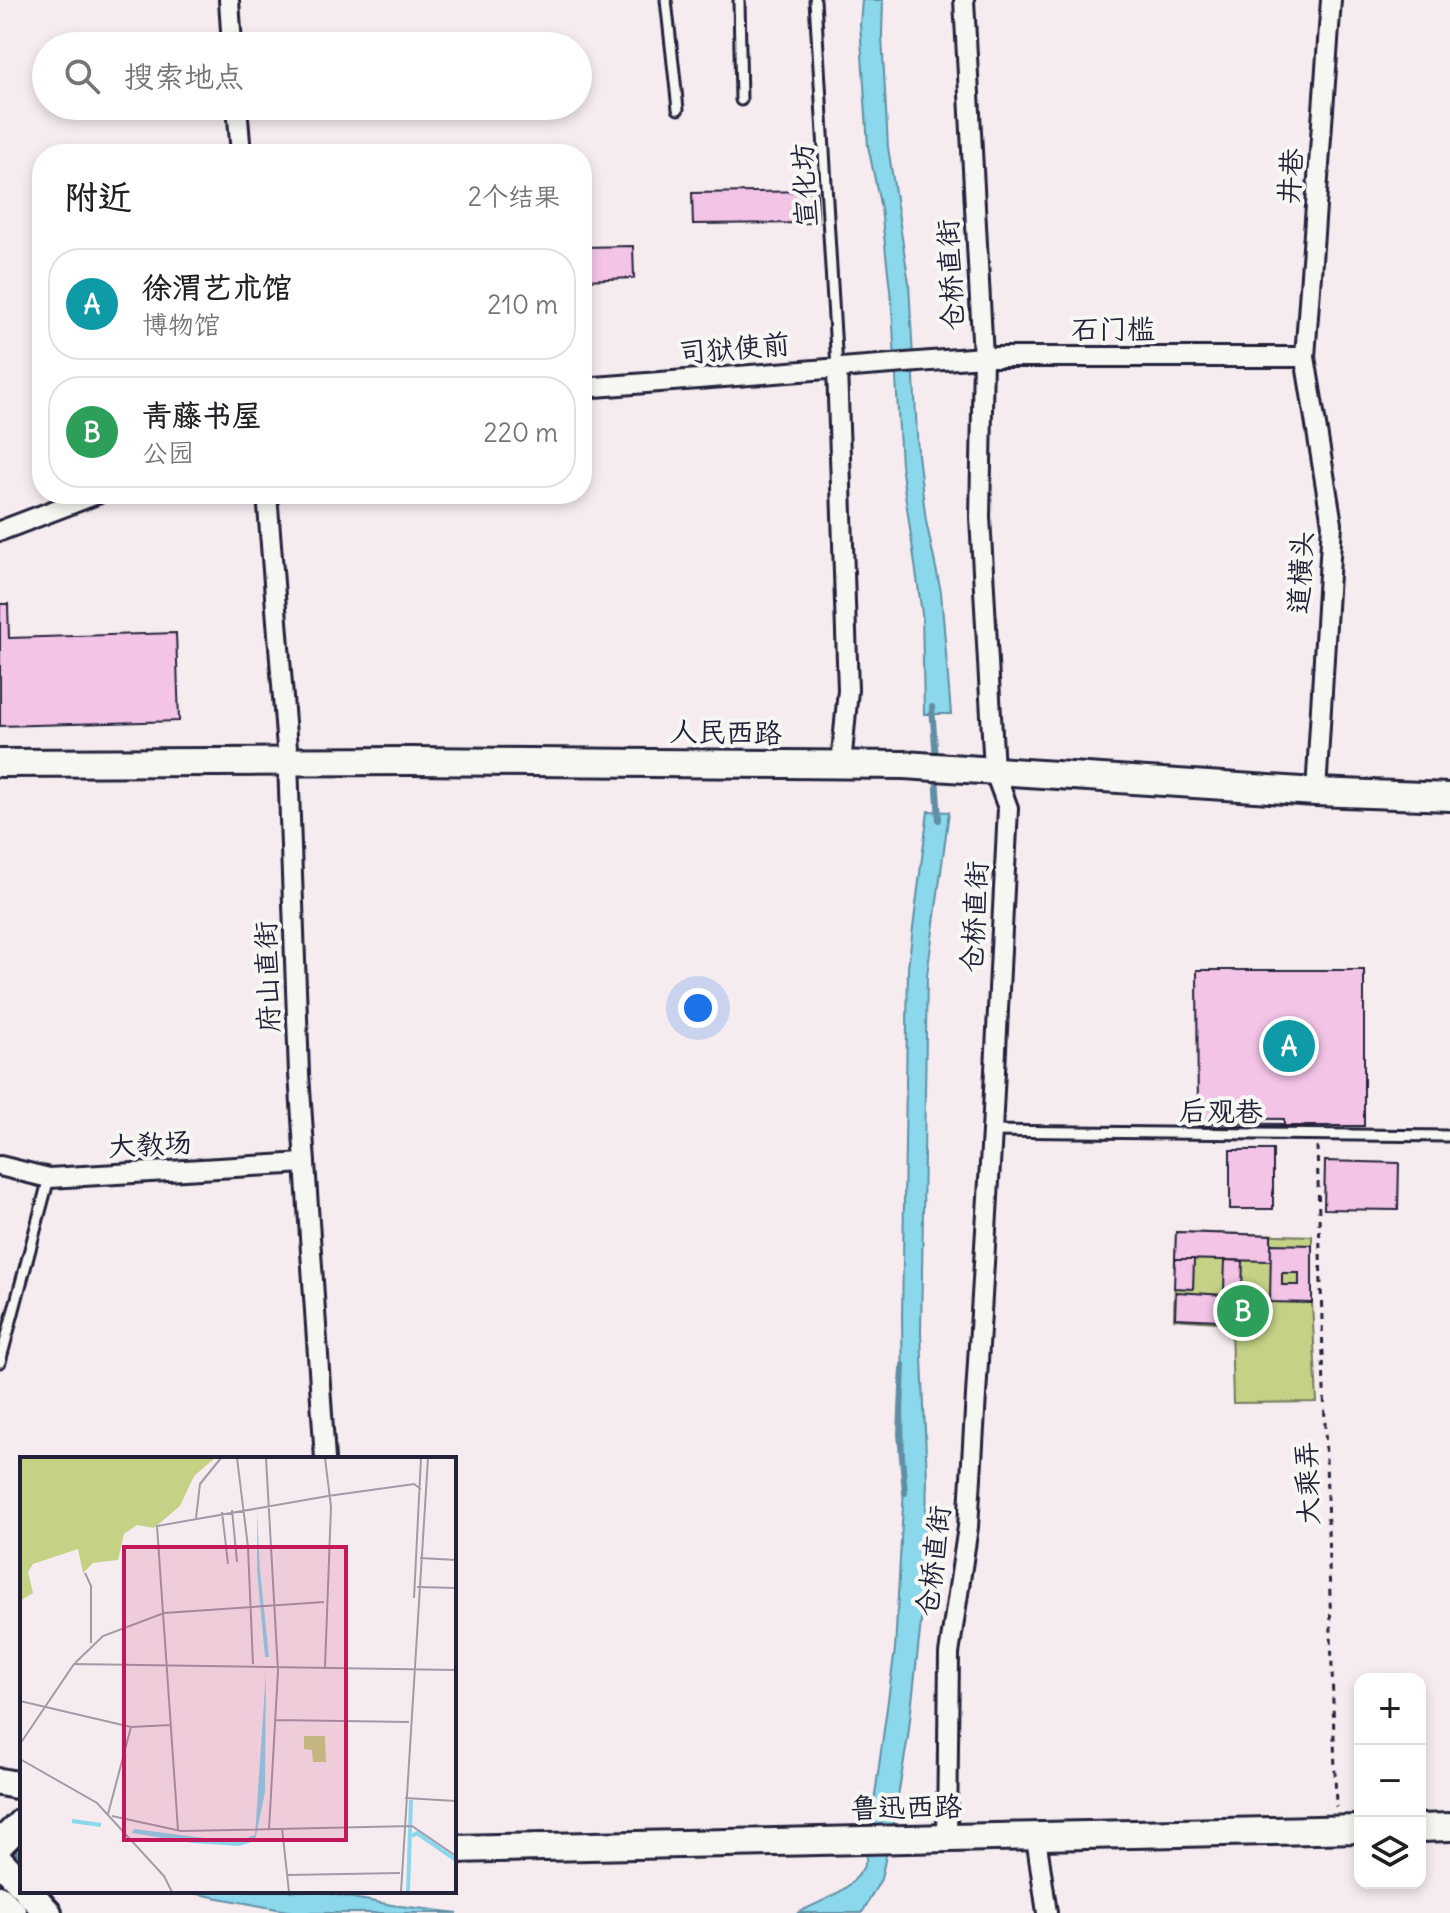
<!DOCTYPE html>
<html lang="zh">
<head>
<meta charset="utf-8">
<style>
	body { margin:0; font-family:Delius,"LXGW WenKai TC",sans-serif; background:#f6f6f6; color:#202124 }
	.controls { position:absolute; right:24px; bottom:24px; display:grid; overflow:hidden; border-radius:16px; box-shadow:0 4px 12px #0003 }
	.controls button { width:72px; height:72px; display:grid; place-items:center; padding:0; border:0; border-bottom:2px solid #e0e0e0; background:#fff; color:#202124; font:40px sans-serif }
	.you { position:absolute; left:698px; top:1008px; width:28px; height:28px; margin:-20px; border:6px solid #fff; border-radius:50%; background:#1a73e8; box-shadow:0 0 0 12px #1a73e833 }
	.badge { display:grid; place-items:center; width:52px; height:52px; border-radius:50%; background:#b45309; color:#fff; font-size:26px; font-weight:700 }
	.pin { position:absolute; translate:-50% -50%; border:4px solid #fff; box-shadow:0 2px 8px #0006 }
	.list { margin:0; padding:0; list-style:none }
	h2 { display:flex; justify-content:space-between; align-items:center; height:104px; margin:0; padding:0 32px; font-size:34px }
	h2 small { font-size:26px; font-weight:400; color:#757577 }
	.list li { display:grid; grid-template-columns:52px 1fr auto; gap:24px; align-items:center; box-sizing:border-box; height:112px; margin:0 16px 16px; padding:0 16px; border:2px solid #e0e0e0; border-radius:32px }
	.list b { display:block; font-size:30px; white-space:nowrap }
	.list p { margin:0; font-size:26px; white-space:nowrap; color:#757577 }
	.list em { font-size:26px; font-style:normal; color:#757577 }
	.icon { flex:none; width:44px; height:44px; fill:none; stroke:currentColor; stroke-width:2; stroke-linecap:round; stroke-linejoin:round }
	.map { position:relative; flex:none; width:1450px; height:1913px; overflow:hidden }
	.search { position:absolute; background:#fff; box-shadow:0 4px 12px #0003; left:32px; top:32px; width:560px; height:88px; display:flex; align-items:center; gap:20px; box-sizing:border-box; padding:0 28px; border-radius:44px; color:#757577; font-size:30px }
	.panel { position:absolute; background:#fff; box-shadow:0 4px 12px #0003; left:32px; top:144px; width:560px; height:360px; border-radius:32px }
	.map>svg:first-child { display:block }
	.green { fill:#c5d286; stroke:#747a60; stroke-width:2 }
	.water { fill:#8bd7eb; stroke:#618fa5; stroke-width:2 }
	.lines { fill:none; stroke-linecap:round; stroke-linejoin:round }
	.stream { stroke:#618fa5; stroke-width:6 }
	.building { fill:#f4c4e7; stroke:#22223b; stroke-width:2; fill-rule:evenodd }
	.lane-casing { stroke:#22223b; stroke-width:15 }
	.street-casing { stroke:#22223b; stroke-width:24 }
	.secondary-casing { stroke:#22223b; stroke-width:32 }
	.path { stroke:#22223b; stroke-width:3; stroke-dasharray:6 6; stroke-linecap:butt }
	.lane { stroke:#f6f6f2; stroke-width:9 }
	.street { stroke:#f6f6f2; stroke-width:18 }
	.secondary { stroke:#f6f6f2; stroke-width:26 }
	.labels { text-anchor:middle; stroke-width:8; stroke-linejoin:round; paint-order:stroke }
	.street-label { font-size:28px; fill:#22223b; stroke:#f6f6f2 }
	.inset-river { fill:none; stroke:#8bd7eb; stroke-width:4 }
	.inset-road { fill:none; stroke:#a19ba8; stroke-width:2 }
	.view { fill:#c2185b; fill-opacity:0.15; stroke:#c2185b; stroke-width:4 }
	.inset-edge { fill:none; stroke:#22223b; stroke-width:4 }
</style>
</head>
<body>
<div class="map">
<svg width="1450" height="1913" viewBox="0 0 1450 1913">
	<rect width="100%" height="100%" fill="#f6ecf0"/>
	<filter id="ink" filterUnits="userSpaceOnUse"><feTurbulence type="fractalNoise" baseFrequency=".0125" numOctaves="2"/><feDisplacementMap in="SourceGraphic" scale="16" xChannelSelector="R" yChannelSelector="G"/><feConvolveMatrix kernelMatrix="1 2 1 2 8 2 1 2 1" color-interpolation-filters="sRGB"/></filter>
	<g filter="url(#ink)">
		<polygon class="green" points="1176,1232 1312,1236 1312,1303 1317,1402 1233,1403 1231,1323 1174,1319"/>
		<g class="water">
			<polygon points="862,0 883,0 882,36 888,147 909,283 918,454 926,521 941,592 951,714 924,714 922,614 901,465 892,308 881,209 868,146 860,24"/>
			<path d="M 928,811 L 949,812 L 927,975 L 921,1333 L 927,1479 L 924,1596 L 908,1737 L 895,1814 L 881,1879 L 862,1913 L 797,1913 C 824,1899 855,1891 866,1861 L 895,1649 L 904,1487 L 902,1318 L 908,967 Z"/>
			<polygon points="182,1891 314,1891 392,1905 458,1913 298,1913"/>
		</g>
		<g class="lines">
			<g class="stream">
				<polyline points="932,707 936,760"/>
				<polyline points="936,775 939,820"/>
				<polyline points="903,1365 900,1434 905,1493"/>
				<polyline points="4,1850 22,1854"/>
			</g>
		</g>
		<g class="building">
			<polygon points="817,191 818,223 693,224 692,193"/>
			<polygon points="633,246 634,278 582,280 582,247"/>
			<polygon points="0,604 8,604 9,638 176,633 179,721 0,726"/>
			<path d="M 1197,970 L 1364,970 L 1364,1126 L 1198,1126 ZM 1203,1118 L 1284,1119 L 1284,1124 L 1203,1123 Z"/>
			<rect x="1230" y="1150" width="43" height="59"/>
			<polygon points="1325,1161 1399,1163 1398,1210 1324,1209"/>
			<polygon points="1176,1232 1271,1235 1271,1261 1175,1259"/>
			<path d="M 1271,1244 L 1312,1245 L 1312,1303 L 1270,1302 ZM 1282,1273 L 1299,1273 L 1299,1285 L 1282,1285 Z"/>
			<polygon points="1175,1259 1194,1259 1193,1289 1174,1288"/>
			<polygon points="1225,1260 1243,1261 1242,1291 1224,1290"/>
			<polygon points="1176,1292 1242,1296 1241,1321 1175,1318"/>
		</g>
		<g class="lines">
			<g class="lane-casing">
				<g id="lane">
					<polyline points="666,0 678,109"/>
					<polyline points="739,0 741,100"/>
					<polyline points="815,0 837,368"/>
					<polyline points="992,1131 1450,1136"/>
					<polyline points="0,1362 49,1178"/>
				</g>
			</g>
			<g class="street-casing">
				<g id="street">
					<polyline points="229,0 232,46"/>
					<polyline points="237,106 241,154"/>
					<polyline points="837,368 848,690 841,765"/>
					<polyline points="582,388 983,357 1305,357"/>
					<polyline points="267,494 288,761 299,1074 325,1459"/>
					<polyline points="0,531 97,494"/>
					<polyline points="1316,792 1332,524 1305,357 1331,0"/>
					<polyline points="0,1166 49,1178 305,1163"/>
					<polyline points="1036,1837 1047,1913"/>
					<polyline points="947,1838 949,1654 968,1527 992,1131 1008,808 994,770 980,517 983,357 964,0"/>
				</g>
			</g>
			<g class="secondary-casing">
				<g id="secondary">
					<polyline points="0,763 410,761 904,765 1316,792 1450,797"/>
					<polyline points="0,1782 22,1786"/>
					<polyline points="1420,1828 1450,1827"/>
					<polyline points="0,1844 22,1822"/>
					<polyline points="454,1849 1360,1829"/>
					<polyline points="0,1861 22,1884"/>
					<polyline points="28,1891 48,1913"/>
					<polyline points="0,1899 13,1913"/>
				</g>
			</g>
			<polyline class="path" points="1317,1146 1336,1807"/>
			<use href="#lane" class="lane"/>
			<use href="#street" class="street"/>
			<use href="#secondary" class="secondary"/>
		</g>
	</g>
	<g class="labels">
		<g class="street-label">
			<text transform="translate(1290 176) rotate(-86)" y="10">井巷</text>
			<text transform="translate(804 185) rotate(-93)" y="10">宣化坊</text>
			<text transform="translate(950 275) rotate(-93)" y="10">仓桥直街</text>
			<text x="1113" y="339">石门槛</text>
			<text transform="translate(734 348) rotate(-5)" y="10">司狱使前</text>
			<text transform="translate(1300 572) rotate(-87)" y="10">道横头</text>
			<text transform="translate(726 732) rotate(1)" y="10">人民西路</text>
			<text transform="translate(974 917) rotate(-87)" y="10">仓桥直街</text>
			<text transform="translate(267 977) rotate(-92)" y="10">府山直街</text>
			<text transform="translate(1221 1111) rotate(1)" y="10">后观巷</text>
			<text transform="translate(150 1144) rotate(-3)" y="10">大教场</text>
			<text transform="translate(1307 1483) rotate(-92)" y="10">大乘弄</text>
			<text transform="translate(933 1561) rotate(-83)" y="10">仓桥直街</text>
			<text transform="translate(906 1807) rotate(-1)" y="10">鲁迅西路</text>
		</g>
	</g>
	<g transform="translate(20 1457)">
		<rect width="436" height="436" fill="#f6ecf0"/>
		<path d="M 0,1 L 195,1 L 174,19 L 160,49 L 134,71 L 117,68 L 104,77 L 98,103 L 73,106 L 63,116 L 58,92 L 13,107 L 8,115 L 13,136 L 0,144 ZM 284,279 L 305,279 L 306,305 L 293,305 L 292,293 L 284,292 Z" fill="#c5d286"/>
		<path d="M 237,53 L 240,113 L 249,200 L 245,200 L 237,113 ZM 246,214 L 245,335 L 235,384 L 219,389 L 173,386 L 112,376 L 114,372 L 216,385 L 235,378 Z" fill="#8bd7eb"/>
		<path class="inset-river" d="M 52,364 L 81,368M 392,379 L 397,376 L 436,403M 388,435 L 391,343"/>
		<path class="inset-road" d="M 217,1 L 228,90 L 233,207M 246,1 L 258,214 L 249,372M 212,53 L 217,105M 202,55 L 208,107M 176,61 L 180,27 L 201,1M 400,101 L 436,103M 65,116 L 71,129 L 71,186M 397,130 L 436,131M 394,141 L 401,1M 55,206 L 83,179 L 144,156 L 304,145M 305,210 L 311,50 L 305,1M 0,244 L 111,270 L 150,268M 256,263 L 389,265M 0,287 L 54,207 L 436,213M 0,302 L 77,346 L 144,419 L 152,435M 385,341 L 436,344M 88,357 L 111,270M 92,359 L 161,374 L 392,369 L 436,399M 262,371 L 269,435M 158,373 L 137,69 L 308,39 L 394,27 L 401,32M 268,418 L 380,416M 381,435 L 408,1"/>
		<path class="view" d="M 104,90 L 326,90 L 326,383 L 104,383 Z"/>
		<rect width="436" height="436" class="inset-edge"/>
	</g>
</svg>
<div class="controls">
<button>+</button>
<button>−</button>
<button><svg class="icon" aria-label="layers" viewBox="0 0 24 24"><path d="M12 4l9 5-9 5-9-5zM3 14l9 5 9-5"/></svg></button>
</div>
<div class="you"></div>
<div class="pin badge" style="left:1289px;top:1046px;background:#0f9aa8">A</div>
<div class="pin badge" style="left:1243px;top:1311px;background:#2e9e5b">B</div>
<div class="search"><svg class="icon" aria-label="search" viewBox="0 0 24 24"><circle cx="10" cy="10" r="6"/><path d="M15 15l6 6"/></svg>搜索地点</div>
<section class="panel">
<h2>附近<small>2个结果</small></h2>
<ul class="list">
<li><span class="badge" style="background:#0f9aa8">A</span><div><b>徐渭艺术馆</b><p>博物馆</p></div><em>210 m</em></li>
<li><span class="badge" style="background:#2e9e5b">B</span><div><b>青藤书屋</b><p>公园</p></div><em>220 m</em></li>
</ul>
</section>
</div>
</body>
</html>
